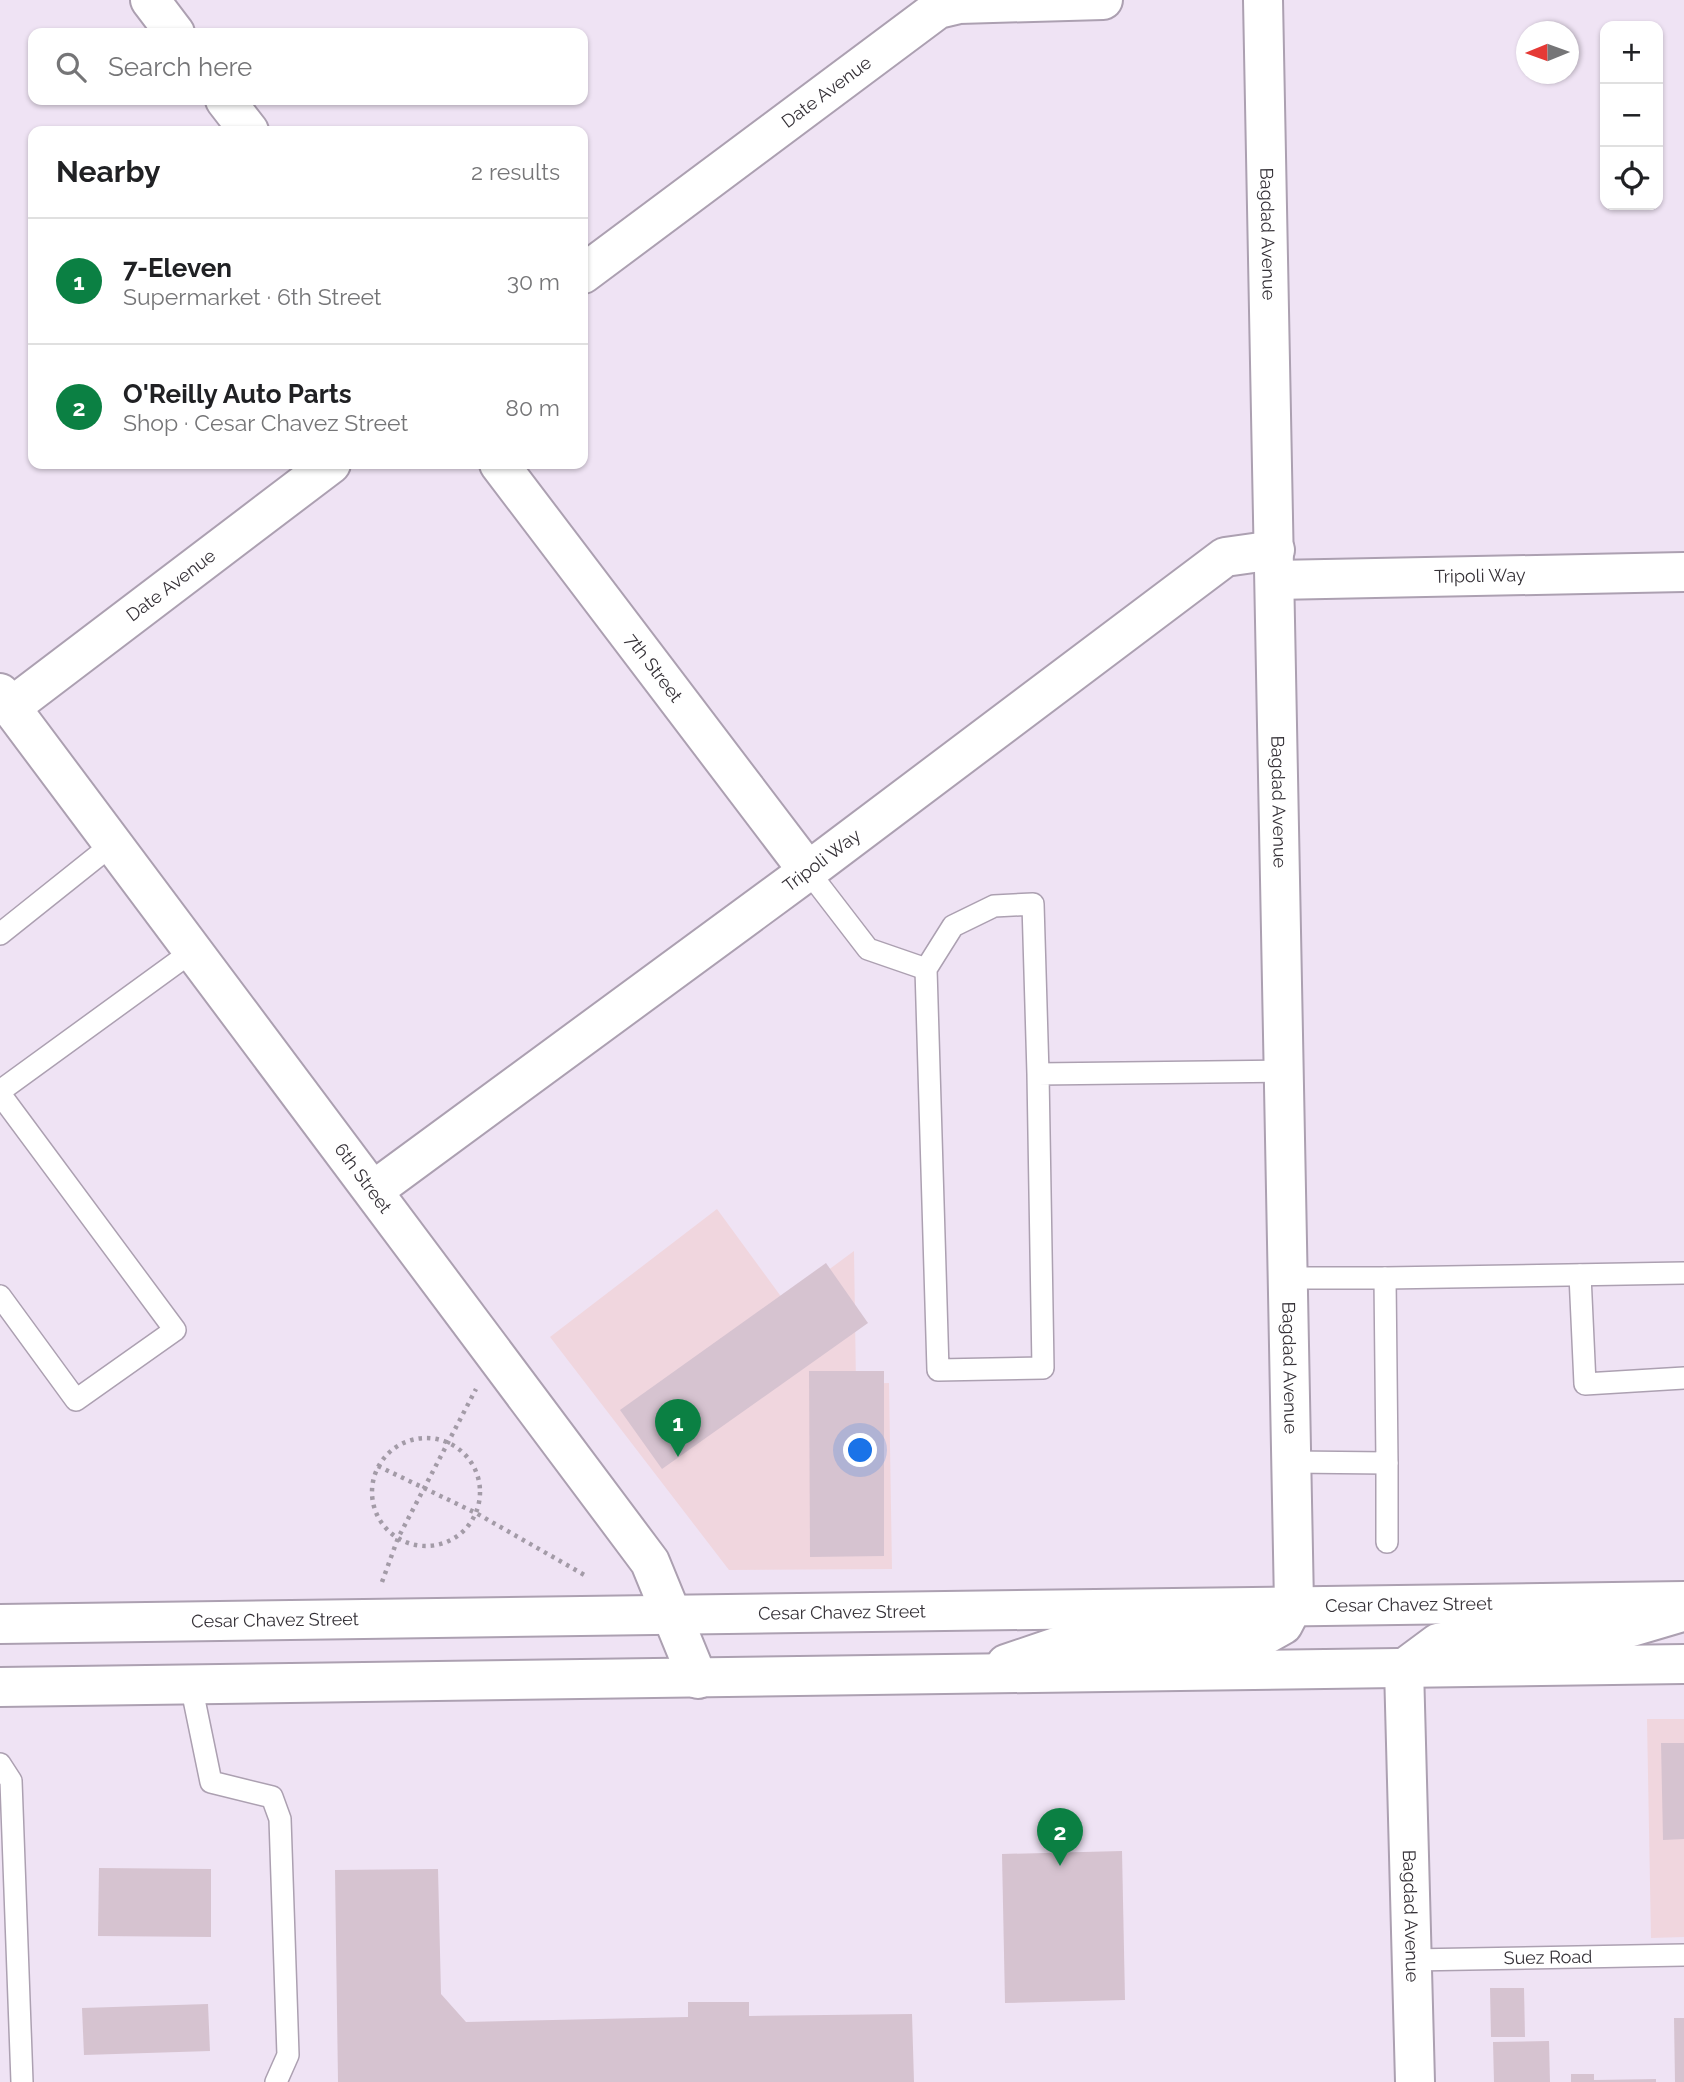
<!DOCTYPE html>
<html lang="en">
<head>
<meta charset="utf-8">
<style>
	body { margin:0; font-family:Raleway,sans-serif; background:#f6f6f6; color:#202124 }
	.controls { position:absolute; right:21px; top:21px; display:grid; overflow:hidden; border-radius:14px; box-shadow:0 2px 5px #0004 }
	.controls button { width:63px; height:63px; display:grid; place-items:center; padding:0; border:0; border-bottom:2px solid #e0e0e0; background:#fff; color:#202124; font:35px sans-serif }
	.compass { position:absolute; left:1516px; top:21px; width:63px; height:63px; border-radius:50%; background:#fff; box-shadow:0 2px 5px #0004; rotate:269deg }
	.you { position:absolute; left:861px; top:1451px; width:24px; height:24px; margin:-18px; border:5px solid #fff; border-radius:50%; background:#1a73e8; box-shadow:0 0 0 10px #1a73e833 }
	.badge { display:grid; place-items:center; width:46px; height:46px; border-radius:50%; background:#0b8043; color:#fff; font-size:23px; font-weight:700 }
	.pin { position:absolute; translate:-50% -58px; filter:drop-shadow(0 2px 4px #0008) }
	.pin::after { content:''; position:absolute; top:37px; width:24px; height:21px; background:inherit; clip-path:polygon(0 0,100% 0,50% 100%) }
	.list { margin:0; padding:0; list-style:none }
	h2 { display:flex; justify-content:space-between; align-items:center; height:91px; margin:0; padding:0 28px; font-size:30px }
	h2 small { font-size:23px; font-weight:400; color:#757577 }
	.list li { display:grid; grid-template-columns:46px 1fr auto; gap:21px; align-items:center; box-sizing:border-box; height:126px; padding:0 28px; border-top:2px solid #e0e0e0 }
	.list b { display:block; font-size:26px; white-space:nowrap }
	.list p { margin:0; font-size:23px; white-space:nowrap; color:#757577 }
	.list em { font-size:23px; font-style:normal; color:#757577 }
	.icon { flex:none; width:38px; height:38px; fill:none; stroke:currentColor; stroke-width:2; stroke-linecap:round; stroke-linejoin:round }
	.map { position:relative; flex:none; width:1684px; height:2082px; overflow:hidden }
	.search { position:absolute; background:#fff; box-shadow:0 2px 5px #0004; left:28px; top:28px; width:560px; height:77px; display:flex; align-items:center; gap:18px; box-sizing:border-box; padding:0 24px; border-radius:14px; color:#757577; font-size:26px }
	.panel { position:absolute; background:#fff; box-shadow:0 2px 5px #0004; left:28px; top:126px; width:560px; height:343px; border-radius:14px }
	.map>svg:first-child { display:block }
	.commercial { fill:#f0d6de }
	.building { fill:#d6c3d0 }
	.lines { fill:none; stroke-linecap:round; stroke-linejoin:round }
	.service-casing { stroke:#aca0b1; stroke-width:24 }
	.minor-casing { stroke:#aca0b1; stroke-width:42 }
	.secondary-casing { stroke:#aca0b1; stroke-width:42 }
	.path { stroke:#a39ba7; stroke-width:4.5; stroke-dasharray:3.5 5; stroke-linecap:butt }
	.service { stroke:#fff; stroke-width:21 }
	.minor { stroke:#fff; stroke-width:38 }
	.secondary { stroke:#fff; stroke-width:38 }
	.labels { text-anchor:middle; stroke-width:5; stroke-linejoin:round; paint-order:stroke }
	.street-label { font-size:18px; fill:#353137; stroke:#faf2fd }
</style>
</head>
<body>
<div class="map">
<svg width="1684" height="2082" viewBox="0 0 1684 2082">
	<rect width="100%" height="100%" fill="#efe3f4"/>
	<g class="commercial">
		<polygon points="717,1209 785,1302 854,1251 856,1384 889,1383 892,1569 729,1570 550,1337"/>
		<polygon points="1647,1719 1684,1719 1684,1937 1651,1938"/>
	</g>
	<g class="building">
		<polygon points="826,1263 868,1323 662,1469 620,1410"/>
		<polygon points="809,1371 884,1371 884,1556 810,1557"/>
		<polygon points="1661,1743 1684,1743 1684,1839 1663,1840"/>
		<polygon points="1122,1851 1125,2000 1005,2003 1002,1854"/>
		<polygon points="99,1868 211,1869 211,1937 98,1936"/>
		<polygon points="438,1869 441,1994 466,2022 688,2017 688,2002 749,2002 749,2016 912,2014 914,2082 338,2082 335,1870"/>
		<polygon points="1490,1988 1524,1988 1525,2037 1491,2037"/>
		<polygon points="208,2004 210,2051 84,2055 82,2008"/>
		<polygon points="1674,2018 1684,2018 1684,2082 1675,2082"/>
		<polygon points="1549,2041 1550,2082 1494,2082 1493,2042"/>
		<polygon points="1571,2074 1594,2074 1594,2080 1656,2079 1656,2082 1571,2082"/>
	</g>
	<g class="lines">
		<g class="service-casing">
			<g id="service">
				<polyline points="808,871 868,949 926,969"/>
				<polyline points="0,934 114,843"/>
				<polyline points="1038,1074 1033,904 994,906 953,926 926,969 938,1370 1043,1368 1038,1074 1285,1071"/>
				<polyline points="0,1091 194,950"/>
				<polyline points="0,1094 175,1330 76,1400 0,1296"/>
				<polyline points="1580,1275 1585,1384 1684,1378"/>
				<polyline points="1289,1278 1385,1278 1387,1463 1292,1462"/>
				<polyline points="1385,1278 1684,1273"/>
				<polyline points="1387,1463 1387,1542"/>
				<polyline points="191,1685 211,1782 272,1797 280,1819 288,2055 276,2082"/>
				<polyline points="0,1764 11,1781 22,2082"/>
				<path id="s1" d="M 1412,1960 L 1684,1955"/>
			</g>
		</g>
		<g class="minor-casing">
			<g id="minor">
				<polyline points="150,0 175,33"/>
				<path id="s2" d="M 1263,0 L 1294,1604"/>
				<polyline points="225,100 249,131"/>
				<path id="s3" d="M 583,274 L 938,9 L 959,4 L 1103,0"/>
				<path id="s4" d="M 499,464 L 808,871"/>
				<path id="s5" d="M 1275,580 L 1684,572"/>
				<path id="s6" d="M 0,693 L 650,1562 L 698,1679"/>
				<path id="s7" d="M 11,707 L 331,464"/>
				<path id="s8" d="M 374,1190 L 808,871 L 1225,557 L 1275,550"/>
				<path id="s9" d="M 1404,1668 L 1415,2082"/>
			</g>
		</g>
		<g class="secondary-casing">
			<g id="secondary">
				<path id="s10" d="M 0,1624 L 1684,1601"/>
				<polyline points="1006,1664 1062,1645 1256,1640 1283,1625 1294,1604"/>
				<polyline points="1407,1666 1438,1643 1484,1634 1611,1633 1679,1613"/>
				<polyline points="0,1687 1684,1664"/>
			</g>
		</g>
		<g class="path">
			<circle cx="426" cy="1492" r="54"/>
			<polyline points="378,1466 476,1513 588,1577"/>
			<polyline points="382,1582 398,1538 476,1389"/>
		</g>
		<use href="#service" class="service"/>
		<use href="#minor" class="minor"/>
		<use href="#secondary" class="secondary"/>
	</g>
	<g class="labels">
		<g class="street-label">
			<text dy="6" stroke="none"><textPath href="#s3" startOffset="304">Date Avenue</textPath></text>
			<text dy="6" stroke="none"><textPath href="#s2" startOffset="234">Bagdad Avenue</textPath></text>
			<text dy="6" stroke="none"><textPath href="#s5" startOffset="205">Tripoli Way</textPath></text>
			<text dy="6" stroke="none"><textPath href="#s7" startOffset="201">Date Avenue</textPath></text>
			<text dy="6" stroke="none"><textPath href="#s4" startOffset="256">7th Street</textPath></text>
			<text dy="6" stroke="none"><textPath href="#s2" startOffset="802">Bagdad Avenue</textPath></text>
			<text dy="6" stroke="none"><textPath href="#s8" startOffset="556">Tripoli Way</textPath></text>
			<text dy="6" stroke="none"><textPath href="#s6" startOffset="606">6th Street</textPath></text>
			<text dy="6" stroke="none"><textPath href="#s2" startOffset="1368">Bagdad Avenue</textPath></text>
			<text dy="6" stroke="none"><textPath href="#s10" startOffset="1409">Cesar Chavez Street</textPath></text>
			<text dy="6" stroke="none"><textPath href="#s10" startOffset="842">Cesar Chavez Street</textPath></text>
			<text dy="6" stroke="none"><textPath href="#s10" startOffset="275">Cesar Chavez Street</textPath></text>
			<text dy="6" stroke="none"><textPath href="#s9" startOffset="248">Bagdad Avenue</textPath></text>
			<text dy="6" stroke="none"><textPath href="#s1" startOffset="136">Suez Road</textPath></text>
		</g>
	</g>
</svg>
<div class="controls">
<button>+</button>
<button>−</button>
<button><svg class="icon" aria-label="locate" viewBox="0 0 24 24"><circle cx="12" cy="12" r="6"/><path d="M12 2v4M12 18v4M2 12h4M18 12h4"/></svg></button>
</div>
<svg class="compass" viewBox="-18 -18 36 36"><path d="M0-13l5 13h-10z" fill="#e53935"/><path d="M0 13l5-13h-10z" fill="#757577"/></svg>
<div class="you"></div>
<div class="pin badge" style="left:678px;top:1457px">1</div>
<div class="pin badge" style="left:1060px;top:1866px">2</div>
<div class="search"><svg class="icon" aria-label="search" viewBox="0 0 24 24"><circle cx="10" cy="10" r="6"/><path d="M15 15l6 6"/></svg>Search here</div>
<section class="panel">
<h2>Nearby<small>2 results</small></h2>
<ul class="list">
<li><span class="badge">1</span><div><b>7-Eleven</b><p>Supermarket · 6th Street</p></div><em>30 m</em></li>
<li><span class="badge">2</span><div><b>O'Reilly Auto Parts</b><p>Shop · Cesar Chavez Street</p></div><em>80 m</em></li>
</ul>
</section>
</div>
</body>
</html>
